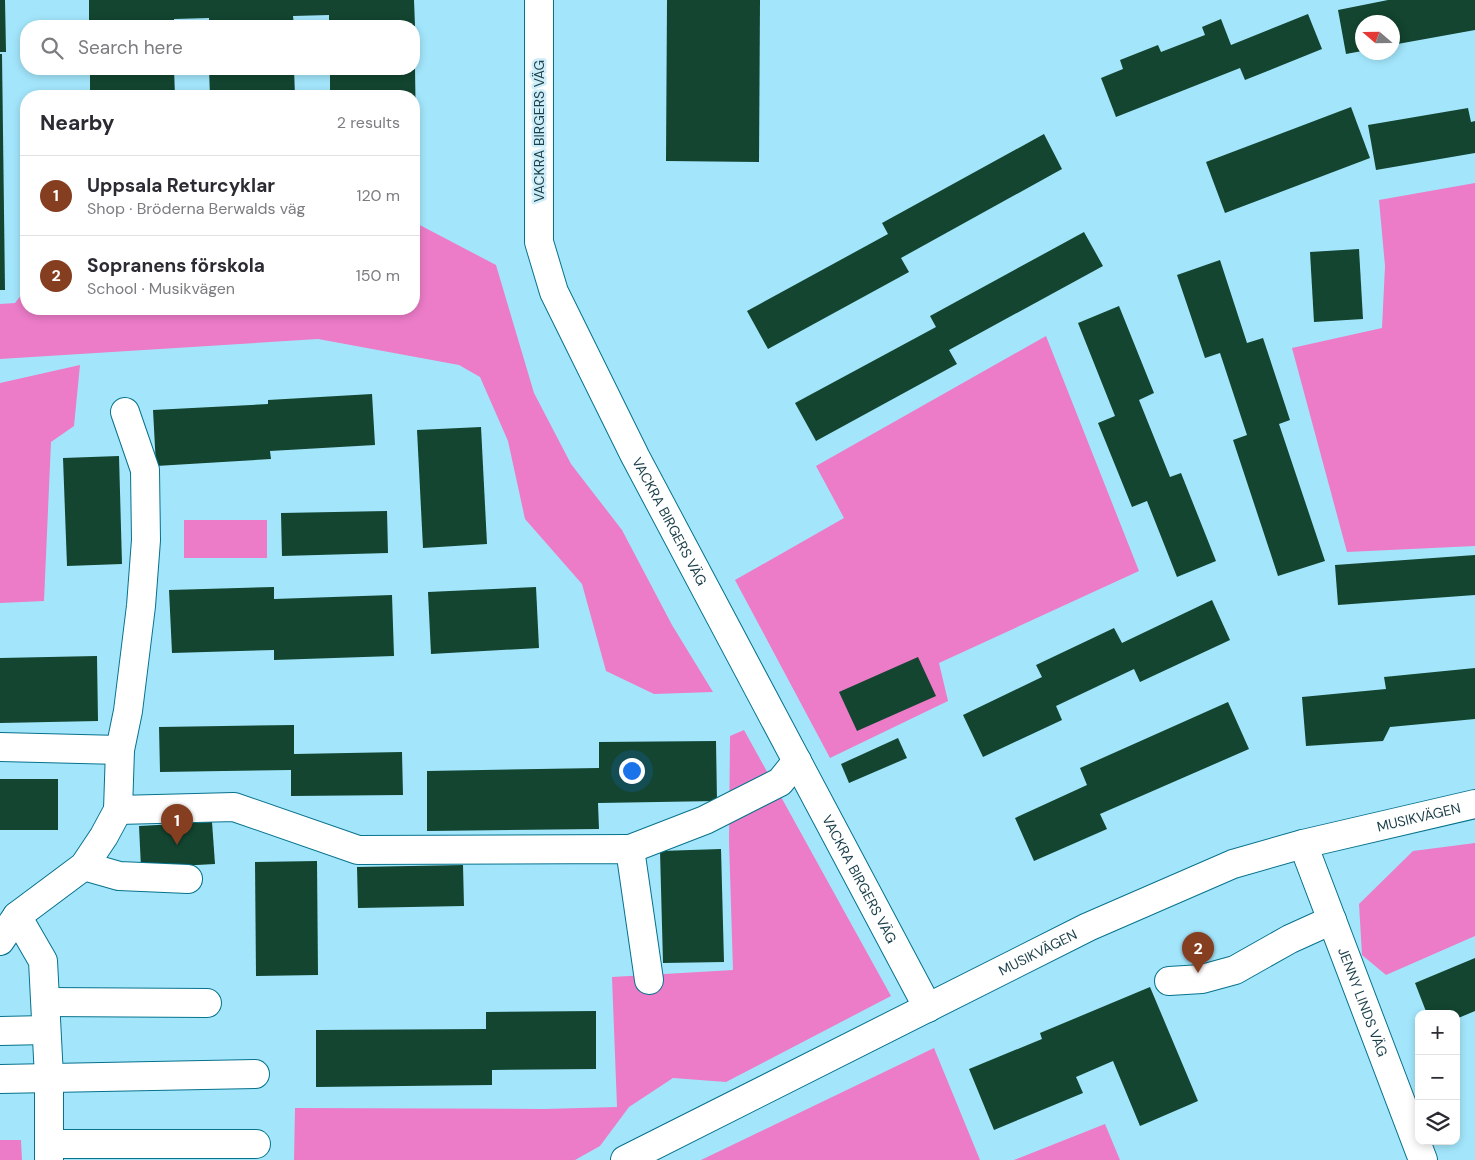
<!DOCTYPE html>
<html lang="en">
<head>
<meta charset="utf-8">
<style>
	body { margin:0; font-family:"DM Sans",sans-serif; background:#f2f2f3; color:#2b2b33 }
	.controls { position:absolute; right:15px; bottom:15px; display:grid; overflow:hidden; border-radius:10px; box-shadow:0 2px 8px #0003 }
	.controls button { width:45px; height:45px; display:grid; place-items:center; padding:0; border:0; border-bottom:1px solid #e1e1e2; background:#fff; color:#2b2b33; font:25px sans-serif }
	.compass { position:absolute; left:1355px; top:15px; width:45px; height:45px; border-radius:50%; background:#fff; box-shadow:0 2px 8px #0003; rotate:290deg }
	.you { position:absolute; left:631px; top:770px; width:18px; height:18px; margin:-12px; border:4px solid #fff; border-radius:50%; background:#1a73e8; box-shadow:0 0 0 8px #1a73e833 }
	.badge { display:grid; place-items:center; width:32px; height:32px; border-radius:50%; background:#863e21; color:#fff; font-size:16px; font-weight:700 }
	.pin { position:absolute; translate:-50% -41px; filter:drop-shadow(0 1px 2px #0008) }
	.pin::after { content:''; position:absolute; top:26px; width:18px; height:15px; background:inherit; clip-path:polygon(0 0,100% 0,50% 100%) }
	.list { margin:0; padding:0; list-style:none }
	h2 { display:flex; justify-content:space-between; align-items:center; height:65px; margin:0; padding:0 20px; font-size:21px }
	h2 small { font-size:16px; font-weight:400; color:#7c7c81 }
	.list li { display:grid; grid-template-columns:32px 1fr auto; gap:15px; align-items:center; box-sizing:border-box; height:80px; padding:0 20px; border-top:1px solid #e1e1e2 }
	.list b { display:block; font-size:19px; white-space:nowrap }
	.list p { margin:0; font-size:16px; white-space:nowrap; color:#7c7c81 }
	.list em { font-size:16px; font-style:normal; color:#7c7c81 }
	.icon { flex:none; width:28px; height:28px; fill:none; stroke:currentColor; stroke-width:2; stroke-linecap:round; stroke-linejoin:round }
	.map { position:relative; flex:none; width:1475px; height:1160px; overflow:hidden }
	.search { position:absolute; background:#fff; box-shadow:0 2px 8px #0003; left:20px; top:20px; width:400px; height:55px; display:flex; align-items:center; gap:12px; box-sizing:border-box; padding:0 18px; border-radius:20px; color:#7c7c81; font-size:19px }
	.panel { position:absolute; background:#fff; box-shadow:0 2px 8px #0003; left:20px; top:90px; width:400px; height:225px; border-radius:20px }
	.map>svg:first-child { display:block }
	.green { fill:#ec7cc8 }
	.building { fill:#134530 }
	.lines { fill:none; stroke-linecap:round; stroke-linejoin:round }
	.minor-casing { stroke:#07728c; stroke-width:30 }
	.minor { stroke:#fff; stroke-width:28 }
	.labels { text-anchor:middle; stroke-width:5; stroke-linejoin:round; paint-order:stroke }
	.street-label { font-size:14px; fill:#1a3f4a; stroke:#cdedf8 }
</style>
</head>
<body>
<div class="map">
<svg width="1475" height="1160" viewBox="0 0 1475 1160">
	<rect width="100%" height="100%" fill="#a3e6fc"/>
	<g class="green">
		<polygon points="1475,183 1475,546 1347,552 1292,348 1382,328 1385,266 1379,200"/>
		<polygon points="414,222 496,265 534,393 571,464 622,530 672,625 713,692 654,694 606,671 582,584 525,519 508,441 480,377 459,365 318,339 0,359 0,304 15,303 26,289 26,309 414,309"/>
		<polygon points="1046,336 1139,571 939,663 948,701 830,758 735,580 844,518 816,466"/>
		<polygon points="80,365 74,426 51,442 44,601 0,603 0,383"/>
		<rect x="184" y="520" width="83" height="38"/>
		<polygon points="744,730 891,996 726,1082 673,1078 629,1107 600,1146 575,1160 294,1160 295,1108 544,1109 617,1107 612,977 733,970 729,841 730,736"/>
		<polygon points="1475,843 1475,936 1386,975 1362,955 1359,904 1413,851"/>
		<polygon points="934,1048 980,1160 701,1160"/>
		<polygon points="1105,1124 1120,1160 1014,1160"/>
		<polygon points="0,1140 21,1140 22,1160 0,1160"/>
	</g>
	<g class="building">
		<polygon points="0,0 5,0 6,52 0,52"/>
		<polygon points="89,0 414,0 415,26 329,26 329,15 293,16 294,26 209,26 209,18 174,19 174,26 89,26"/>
		<polygon points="667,0 760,0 759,162 666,161"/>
		<polygon points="1388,0 1475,0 1475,30 1392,45 1392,22 1362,22 1362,51 1346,54 1338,10"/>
		<polygon points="1308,14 1322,49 1245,80 1240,68 1116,117 1101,78 1123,69 1120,60 1158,45 1161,52 1205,35 1202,27 1221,19 1231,45"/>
		<polygon points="0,54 2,54 5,290 0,290"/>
		<polygon points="90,69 174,69 175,96 90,96"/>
		<polygon points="209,69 294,69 295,96 210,96"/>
		<polygon points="330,69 415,69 416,133 414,133 414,96 330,96"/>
		<polygon points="1351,107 1370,158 1225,213 1206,162"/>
		<polygon points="1468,108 1471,122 1475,121 1475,153 1376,170 1368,125"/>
		<polygon points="1044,134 1062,169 901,258 909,272 768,349 747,311 888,234 882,223"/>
		<polygon points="1084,232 1103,266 949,350 957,364 816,441 795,403 936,327 930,316"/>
		<polygon points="1359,249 1363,319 1314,322 1310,252"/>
		<polygon points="1220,260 1247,343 1263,338 1290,420 1279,424 1325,561 1278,576 1233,440 1247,435 1220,353 1205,358 1177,275"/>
		<polygon points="1119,306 1154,393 1139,400 1170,477 1181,473 1216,561 1177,577 1147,501 1132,507 1098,423 1115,416 1078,323"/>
		<polygon points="372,394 375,445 270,451 271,459 156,466 153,410 268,404 268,400"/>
		<polygon points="481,427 487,544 423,548 417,430"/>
		<polygon points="119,456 122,564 67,566 63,458"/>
		<polygon points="387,511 388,553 282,556 281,513"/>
		<polygon points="1475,555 1475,595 1338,605 1335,565"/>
		<polygon points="274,587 274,599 392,595 394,656 274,660 274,650 172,653 169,590"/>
		<polygon points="536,587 539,648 431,654 428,592"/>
		<polygon points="1212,600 1230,640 1140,682 1134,669 1056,706 1062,720 983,757 963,715 1042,677 1036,665 1114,628 1122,643"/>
		<polygon points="97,656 98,721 0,723 0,658"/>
		<polygon points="918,657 936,696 857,731 839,692"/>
		<polygon points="1475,668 1475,719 1390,727 1383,741 1306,746 1302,697 1386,689 1384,677"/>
		<polygon points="1228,702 1249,749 1100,814 1107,829 1034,861 1015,818 1087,785 1080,768"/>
		<polygon points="294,725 294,754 402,752 403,795 291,796 291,770 160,772 159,727"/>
		<polygon points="898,738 907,758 849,783 841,764"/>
		<polygon points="716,741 717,801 598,803 599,829 427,831 427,771 599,768 599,742"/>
		<rect x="0" y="779" width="58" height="51"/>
		<polygon points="212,822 215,864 141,868 139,826"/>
		<polygon points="721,849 724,962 663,963 660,851"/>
		<polygon points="317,861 318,975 256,976 255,862"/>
		<polygon points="463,865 464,906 358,908 357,867"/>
		<polygon points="1475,958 1475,1011 1456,1019 1456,1014 1427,1014 1415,983"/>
		<polygon points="1150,987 1198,1101 1140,1126 1113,1061 1076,1077 1083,1093 994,1130 969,1069 1042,1039 1040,1033"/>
		<polygon points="596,1011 596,1069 492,1070 492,1085 316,1087 316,1030 486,1029 486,1012"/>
	</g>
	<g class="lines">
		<g class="minor-casing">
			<g id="minor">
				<path id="s1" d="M 539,0 L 539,242 L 554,292 L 635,456 L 928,1008"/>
				<polyline points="125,412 145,470 146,540 141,606 128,711 120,750 118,810 234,807 358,850 630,849 649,980"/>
				<polyline points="0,747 120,750"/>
				<path id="s2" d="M 1303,844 L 1423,1160"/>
				<polyline points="630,849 705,820 780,782 797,761"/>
				<polyline points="84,866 119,876 188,879"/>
				<polyline points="17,916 43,961 49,1077 49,1160"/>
				<polyline points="0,941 17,916 84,866 104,836 118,810"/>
				<polyline points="1169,981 1202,979 1235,970 1290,939 1332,920"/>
				<polyline points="46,1002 207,1003"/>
				<polyline points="0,1031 46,1030"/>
				<polyline points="0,1079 255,1074"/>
				<polyline points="49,1144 256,1144"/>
				<path id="s3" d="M 625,1160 L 1088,927 L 1233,864 L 1303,844 L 1475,804"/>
			</g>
		</g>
		<use href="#minor" class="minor"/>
	</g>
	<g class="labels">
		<g class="street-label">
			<text transform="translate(539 131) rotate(-90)" y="5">VACKRA BIRGERS VÄG</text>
			<text dy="5" stroke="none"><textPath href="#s1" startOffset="551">VACKRA BIRGERS VÄG</textPath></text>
			<text dy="5" stroke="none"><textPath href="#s3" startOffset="868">MUSIKVÄGEN</textPath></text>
			<text dy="5" stroke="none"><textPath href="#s1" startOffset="956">VACKRA BIRGERS VÄG</textPath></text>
			<text dy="5" stroke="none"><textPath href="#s3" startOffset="462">MUSIKVÄGEN</textPath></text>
			<text dy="5" stroke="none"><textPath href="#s2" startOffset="169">JENNY LINDS VÄG</textPath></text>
		</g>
	</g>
</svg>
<div class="controls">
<button>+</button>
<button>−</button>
<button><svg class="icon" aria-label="layers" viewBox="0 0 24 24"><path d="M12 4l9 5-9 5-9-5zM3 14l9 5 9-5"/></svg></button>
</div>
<svg class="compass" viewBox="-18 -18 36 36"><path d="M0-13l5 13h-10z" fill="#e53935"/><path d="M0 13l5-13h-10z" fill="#7c7c81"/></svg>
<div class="you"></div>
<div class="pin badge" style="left:177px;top:845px">1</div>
<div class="pin badge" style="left:1198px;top:973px">2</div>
<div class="search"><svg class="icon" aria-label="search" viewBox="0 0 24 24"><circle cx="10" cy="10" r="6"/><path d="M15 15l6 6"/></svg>Search here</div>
<section class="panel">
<h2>Nearby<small>2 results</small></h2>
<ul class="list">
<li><span class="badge">1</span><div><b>Uppsala Returcyklar</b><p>Shop · Bröderna Berwalds väg</p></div><em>120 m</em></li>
<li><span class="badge">2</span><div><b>Sopranens förskola</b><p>School · Musikvägen</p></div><em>150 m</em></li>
</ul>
</section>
</div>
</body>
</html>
